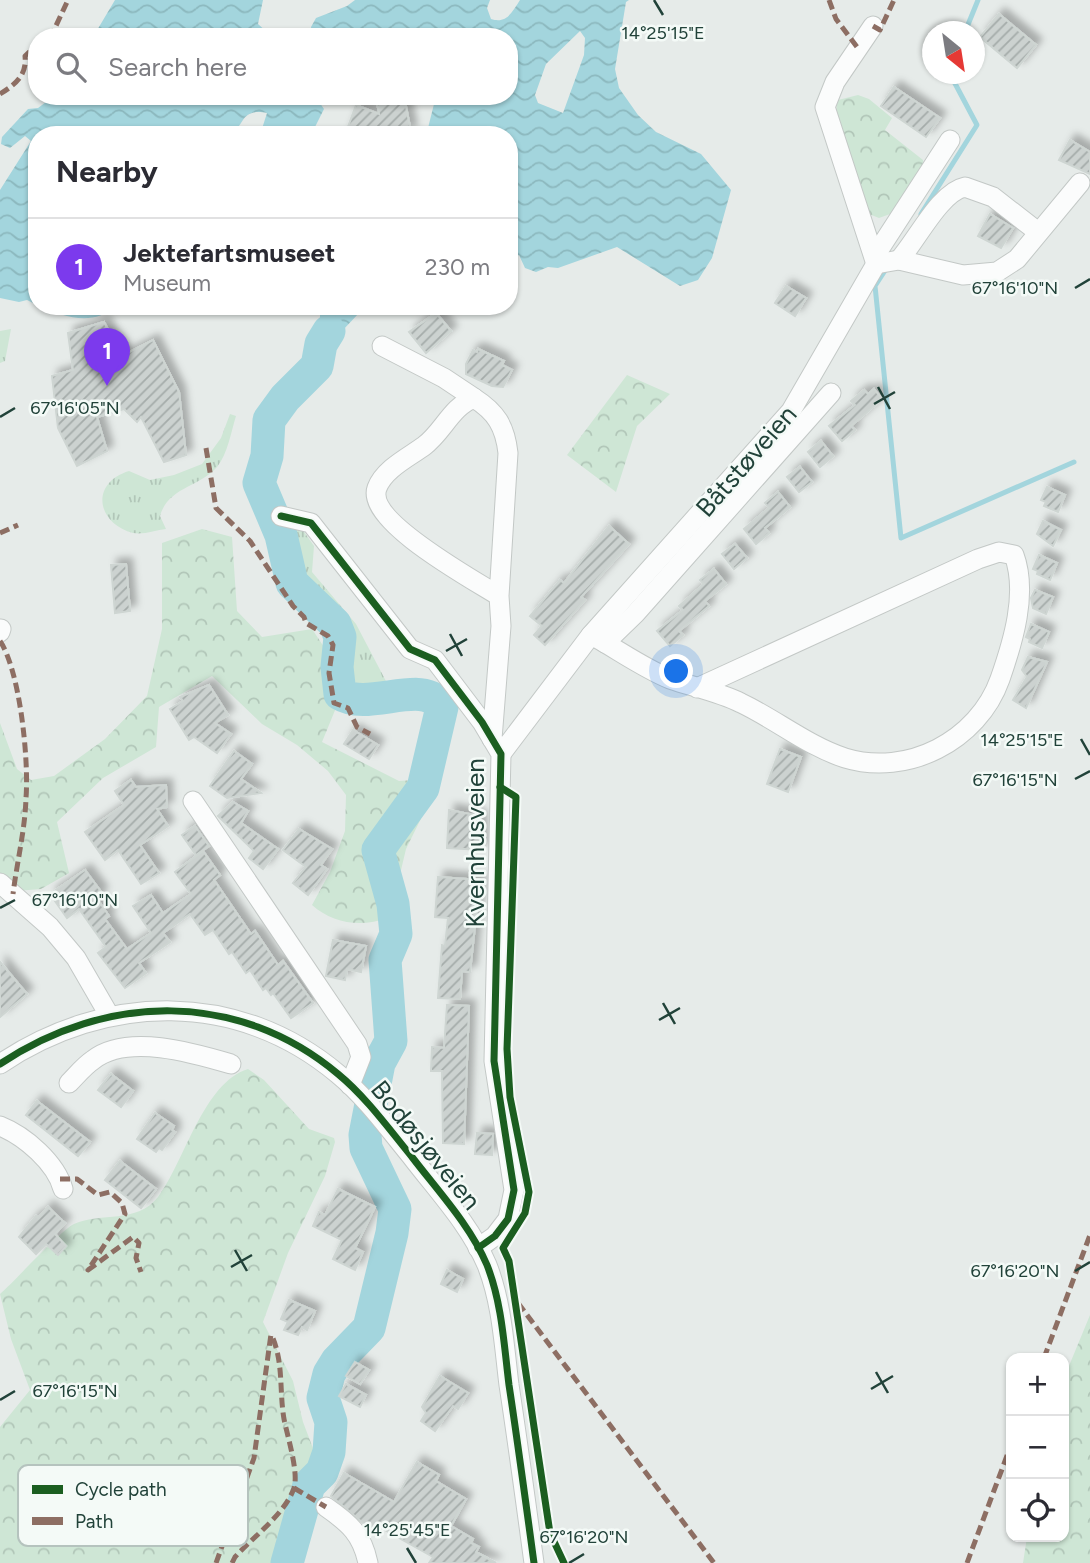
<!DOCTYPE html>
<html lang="en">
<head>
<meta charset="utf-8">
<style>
	body { margin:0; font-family:Figtree,sans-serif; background:#f7f7f7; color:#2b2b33 }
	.controls { position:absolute; right:21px; bottom:21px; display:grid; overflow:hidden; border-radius:14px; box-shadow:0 2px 5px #0004 }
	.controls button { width:63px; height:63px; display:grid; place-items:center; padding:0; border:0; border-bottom:2px solid #e1e1e2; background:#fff; color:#2b2b33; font:35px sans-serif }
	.compass { position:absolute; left:922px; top:21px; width:63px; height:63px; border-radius:50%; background:#fff; box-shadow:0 2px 5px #0004; rotate:150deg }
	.you { position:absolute; left:677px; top:672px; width:24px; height:24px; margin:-18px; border:5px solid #fff; border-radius:50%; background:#1a73e8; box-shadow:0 0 0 10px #1a73e833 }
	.badge { display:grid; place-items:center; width:46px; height:46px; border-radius:50%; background:#7c3aed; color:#fff; font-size:23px; font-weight:700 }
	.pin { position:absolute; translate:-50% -58px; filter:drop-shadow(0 2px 4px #0008) }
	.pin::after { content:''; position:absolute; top:37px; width:24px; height:21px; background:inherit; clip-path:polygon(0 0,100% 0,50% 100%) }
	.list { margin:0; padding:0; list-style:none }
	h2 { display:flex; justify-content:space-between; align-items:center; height:91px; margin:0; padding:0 28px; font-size:30px }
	h2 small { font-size:23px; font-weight:400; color:#7c7c81 }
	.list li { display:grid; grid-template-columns:46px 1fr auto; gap:21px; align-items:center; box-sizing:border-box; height:98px; padding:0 28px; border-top:2px solid #e1e1e2 }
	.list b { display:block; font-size:26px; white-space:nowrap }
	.list p { margin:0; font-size:23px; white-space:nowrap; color:#7c7c81 }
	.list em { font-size:23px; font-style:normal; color:#7c7c81 }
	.icon { flex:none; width:38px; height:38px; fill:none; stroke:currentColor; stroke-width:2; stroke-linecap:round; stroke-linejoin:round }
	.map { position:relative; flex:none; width:1090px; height:1563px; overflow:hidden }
	.search { position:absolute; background:#fff; box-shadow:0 2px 5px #0004; left:28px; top:28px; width:490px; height:77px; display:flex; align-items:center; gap:18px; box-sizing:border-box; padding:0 24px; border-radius:28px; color:#7c7c81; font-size:26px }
	.panel { position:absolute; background:#fff; box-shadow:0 2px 5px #0004; left:28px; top:126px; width:490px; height:189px; border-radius:28px }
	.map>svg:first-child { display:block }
	.grass { fill:url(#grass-tufts) }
	.forest { fill:url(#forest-crowns) }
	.water { fill:url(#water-waves); fill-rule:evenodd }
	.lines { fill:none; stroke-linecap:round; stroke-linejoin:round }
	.stream { stroke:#a3d5dd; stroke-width:5 }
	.river { stroke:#a3d5dd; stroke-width:33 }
	.building { fill:url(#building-hatch); stroke:#ced5d2; stroke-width:2; filter:url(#shadow) }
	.minor-casing { stroke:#c3c8c6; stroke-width:21 }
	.minor { stroke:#fbfcfc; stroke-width:19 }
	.quiet { stroke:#8d6e63; stroke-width:5; stroke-dasharray:10 5; stroke-linecap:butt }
	.cycleway-casing { stroke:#f4faf7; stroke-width:11 }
	.cycleway { stroke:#1b5e20; stroke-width:7 }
	.ticks { fill:none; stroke:#214239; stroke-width:2.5 }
	.labels { text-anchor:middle; stroke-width:5; stroke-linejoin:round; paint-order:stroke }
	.street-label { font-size:26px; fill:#214239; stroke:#f4faf7 }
	.key { fill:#f4faf7; stroke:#b5c3be; stroke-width:2 }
	.key-label { font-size:19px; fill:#214239 }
	.ticks-label { font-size:18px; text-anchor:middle; fill:#214239; stroke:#f4faf7; stroke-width:5; stroke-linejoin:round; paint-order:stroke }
</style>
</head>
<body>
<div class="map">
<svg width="1090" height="1563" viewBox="0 0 1090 1563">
	<defs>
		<pattern id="grass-tufts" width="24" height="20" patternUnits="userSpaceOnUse" patternTransform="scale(1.75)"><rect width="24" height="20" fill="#cee6d5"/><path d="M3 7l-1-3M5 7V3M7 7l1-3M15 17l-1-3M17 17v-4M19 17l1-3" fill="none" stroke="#b1c6b8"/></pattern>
		<pattern id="forest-crowns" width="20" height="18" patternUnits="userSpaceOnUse" patternTransform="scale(1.75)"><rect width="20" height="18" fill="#cee6d5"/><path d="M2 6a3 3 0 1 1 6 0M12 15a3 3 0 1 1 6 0" fill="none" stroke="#b1c6b8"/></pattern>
		<pattern id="water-waves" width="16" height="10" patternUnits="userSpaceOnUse" patternTransform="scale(1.75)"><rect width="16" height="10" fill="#a3d5dd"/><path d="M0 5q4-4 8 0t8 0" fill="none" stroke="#8cb8be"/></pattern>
		<pattern id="building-hatch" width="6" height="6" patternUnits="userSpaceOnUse" patternTransform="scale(1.75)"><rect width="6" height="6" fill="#ccd2d0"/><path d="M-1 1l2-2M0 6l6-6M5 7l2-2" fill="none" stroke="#a5acaa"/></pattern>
		<filter id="shadow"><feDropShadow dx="6" dy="-6" stdDeviation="3.5" flood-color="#0004"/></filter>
	</defs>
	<rect width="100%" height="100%" fill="#e6ebe9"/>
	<g class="grass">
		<polygon points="11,329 5,361 0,363 0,331"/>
		<path d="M 230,414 L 236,416 C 231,432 228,453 217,467 C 200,487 168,487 160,516 L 166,529 C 156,530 144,535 133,533 C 96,523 90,483 129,471 L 150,480 L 174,475 L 202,464 L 221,438 Z"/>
		<path d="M 280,523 L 302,529 L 314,546 L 312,572 L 356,624 L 388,685 L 390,696 L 348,695 L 343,692 C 341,675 346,660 345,643 C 344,619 313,592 294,581 Z"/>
	</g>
	<g class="forest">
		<polygon points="858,95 869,99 892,118 885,130 923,160 924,167 893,213 879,218 869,214 835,115 838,100"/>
		<polygon points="627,375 670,394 637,426 616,492 567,455"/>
		<path d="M 202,529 L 232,537 L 237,611 L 262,637 L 312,629 L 324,647 L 325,682 L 338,703 L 322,742 L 399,781 L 441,778 L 406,849 L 393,904 L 387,918 C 361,928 332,923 312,905 L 330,872 L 345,831 L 346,795 L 328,771 L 297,745 L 262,724 L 212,676 L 159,707 L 156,747 L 103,778 L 57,822 L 69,873 L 41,889 L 16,891 L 0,879 L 0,723 L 17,769 L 31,780 L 54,776 L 105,739 L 147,696 L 162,629 L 162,543 Z"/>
		<path d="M 248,1069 L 264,1080 L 309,1129 L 334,1138 L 335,1142 L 325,1176 L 288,1253 L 263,1322 L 293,1381 L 303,1422 L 322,1472 L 309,1485 L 280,1563 L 0,1563 L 0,1427 L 30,1390 L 11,1339 L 0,1294 C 15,1281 60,1231 74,1224 C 101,1212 137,1224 158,1197 C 185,1161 203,1083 248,1069 Z"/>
		<polygon points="1090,1315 1090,1563 1023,1563 1027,1537 1064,1537 1064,1378"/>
	</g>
	<g class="water">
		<polygon points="115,0 263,0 258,24 268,33 264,37 93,37"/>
		<path d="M 355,0 L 490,0 L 487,8 L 491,19 C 507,24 512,12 520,0 L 629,0 L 626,2 L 615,69 L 619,88 L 638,115 L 656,132 L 701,154 L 731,190 L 712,258 L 698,280 L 680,286 L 617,247 L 558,268 L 548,267 L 536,272 L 525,268 L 519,255 L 509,261 L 509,135 L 422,135 L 428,128 L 436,96 L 509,96 L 509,37 L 433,37 L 430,32 L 423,30 L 407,37 L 312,37 L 311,27 L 316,18 L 347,6 ZM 580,31 L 585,38 L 584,55 L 563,113 L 538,103 L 535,95 L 546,64 Z"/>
		<path d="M 54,96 L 315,96 L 324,109 L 311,135 L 260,135 L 267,113 C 241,108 245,124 231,135 L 37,135 L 37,305 L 27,300 L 19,302 L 0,298 L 0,190 L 31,141 L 25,136 L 10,148 L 1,144 L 2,137 L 28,109 L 38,108 Z"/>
		<path d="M 40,306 L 115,306 C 94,327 63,317 40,306 Z"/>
		<polygon points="320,306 357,306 360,312 342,331 333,333 320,324"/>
	</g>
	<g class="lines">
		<g class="stream">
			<polyline points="965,32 978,0"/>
			<polyline points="921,214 977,125 950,74"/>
			<polyline points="888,266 875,286 901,538 1074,462"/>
		</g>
		<path class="river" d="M 287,1563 L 309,1485 L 322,1472 L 329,1452 L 331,1422 L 323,1398 L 329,1374 L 337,1361 L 369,1328 L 392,1233 L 395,1209 L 366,1148 L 365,1135 L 379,1063 L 391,1041 L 385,960 L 396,934 L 393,904 L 378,850 L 423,788 L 442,707 C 424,677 369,712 340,694 L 337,667 L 340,637 L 335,624 L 292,583 L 281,535 L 259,483 L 267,456 L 269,420 L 285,398 L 317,366 L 321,344 L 329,331"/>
	</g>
	<g class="building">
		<polygon points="999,14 1036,45 1017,68 980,37"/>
		<polygon points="894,87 940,118 926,137 881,106"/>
		<polygon points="376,96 404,96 411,132 345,135 356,105 379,114"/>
		<polygon points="1070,140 1090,152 1090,174 1059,160"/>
		<polygon points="990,214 1013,228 1001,248 978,236"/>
		<polygon points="786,286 806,298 795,316 775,303"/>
		<polygon points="436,313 451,331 426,353 409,332"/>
		<polygon points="104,322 122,356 153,340 179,392 186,455 164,462 141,417 137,422 124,409 97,417 107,451 77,466 58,428 52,376 73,370 68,333"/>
		<polygon points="478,349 504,361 502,365 512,370 503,387 492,386 466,374 466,364 473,350 477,352"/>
		<polygon points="874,389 882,399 851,426 855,430 842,441 829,426 855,405 851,401 864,390 868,394"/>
		<polygon points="821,441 833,456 820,467 808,452"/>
		<polygon points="800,467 812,482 799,492 787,477"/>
		<polygon points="1047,487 1065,495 1058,512 1044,506 1046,502 1041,500"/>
		<polygon points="778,492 790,507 765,528 769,533 756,544 744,529 769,508 765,503"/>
		<polygon points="1043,521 1061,530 1053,546 1037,534"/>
		<polygon points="609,526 629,544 581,597 585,600 545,645 534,635 542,626 530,616 560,580 564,583"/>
		<polygon points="735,544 747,558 734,569 722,554"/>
		<polygon points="1039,555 1057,563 1050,580 1037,574 1038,571 1033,569"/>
		<polygon points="126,564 130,611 115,613 111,565"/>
		<polygon points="714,569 726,584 705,601 709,606 679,631 683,635 670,646 657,631 683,610 679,606 704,584 700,580"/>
		<polygon points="1035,590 1053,597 1046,614 1033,608 1031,598"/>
		<polygon points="1031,624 1049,632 1042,648 1029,642 1030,639 1026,637"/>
		<polygon points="1028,657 1047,662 1026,708 1013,700 1027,677 1022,670"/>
		<polygon points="209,685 228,715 215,723 231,734 217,753 194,737 189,740 170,709 183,701 180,697"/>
		<polygon points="353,730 378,745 369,759 344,744"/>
		<polygon points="780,749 801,757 788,792 767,784"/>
		<polygon points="234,751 252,764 241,779 261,793 227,798 210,786"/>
		<polygon points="131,780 136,787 166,785 167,807 157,809 168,826 140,845 159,873 141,884 118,850 105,860 85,832 124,805 115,791"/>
		<polygon points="233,802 248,811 241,823 278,849 263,869 249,858 254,851 218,816"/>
		<polygon points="449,810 480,816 482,850 447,848"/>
		<polygon points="195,826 209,846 196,855 182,835"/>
		<polygon points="299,829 332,849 321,865 327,869 308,895 293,883 306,867 283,850"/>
		<polygon points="203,851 220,875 214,880 251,934 255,931 278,965 283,961 313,1003 291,1018 273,993 271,995 266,988 263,990 250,970 246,973 232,952 229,954 213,930 205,935 190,914 163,933 170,942 139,963 146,973 125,988 98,953 106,947 79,909 67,918 50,894 85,870 102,893 96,897 109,916 105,919 127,949 151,933 133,906 151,895 163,913 191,894 175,872"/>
		<polygon points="438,877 480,880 470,972 462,971 460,999 438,998 442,945 445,946 448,918 435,917"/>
		<polygon points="333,940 366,946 361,972 347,969 345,980 326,976"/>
		<polygon points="0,962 27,994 0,1017"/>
		<polygon points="447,1005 469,1006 464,1144 443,1143 442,1071 431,1071 432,1047 444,1048"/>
		<polygon points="111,1074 133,1091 121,1107 98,1090"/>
		<polygon points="37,1101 90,1142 78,1156 26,1115"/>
		<polygon points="155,1113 174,1126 172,1130 175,1132 162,1150 159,1148 156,1152 137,1139"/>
		<polygon points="477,1133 493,1134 492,1155 475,1154"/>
		<polygon points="120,1161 156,1189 141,1208 105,1180"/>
		<polygon points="338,1189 375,1207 355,1248 363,1252 355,1270 333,1259 342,1240 313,1226 319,1212 325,1215"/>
		<polygon points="48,1207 65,1223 55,1234 66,1246 58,1255 46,1244 36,1254 19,1237 36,1216 38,1218"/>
		<polygon points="447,1270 463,1279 457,1292 441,1284"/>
		<polygon points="289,1300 315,1311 307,1330 302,1327 298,1335 284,1330 288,1322 281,1319"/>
		<polygon points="355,1362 369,1370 360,1384 346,1376"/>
		<polygon points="440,1376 468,1393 458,1409 453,1406 435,1431 421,1421 426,1413 422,1407"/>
		<polygon points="346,1384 366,1395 360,1407 339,1396"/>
		<polygon points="417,1462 439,1475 436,1481 466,1499 451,1526 473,1539 471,1543 479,1547 476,1552 496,1563 429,1563 433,1557 381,1528 378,1532 363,1523 331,1496 344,1473 394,1502"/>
	</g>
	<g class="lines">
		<g class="minor-casing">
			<g id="minor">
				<polyline points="873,26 835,82 825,107 876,264 899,260 963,275 997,272 1017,259 1080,183"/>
				<path d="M 899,260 C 917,240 940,192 965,187 L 993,197 L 1038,232"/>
				<polyline points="382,346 444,378 474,398"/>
				<polyline points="281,516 311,523 410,649 435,660 482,722 501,754 494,1061 514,1190 508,1219 495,1236 478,1248"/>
				<polyline points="0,632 1,629"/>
				<path d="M 591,635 C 617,649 643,668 670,679 C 693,687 719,692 741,703 C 775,719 808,746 845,758 C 907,777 978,741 1000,679 C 1013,642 1028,593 1014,555 L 999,552 L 978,559 L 697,688"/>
				<polyline points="605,643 635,614 831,393"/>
				<path d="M 492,739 L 501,626 L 499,596 L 508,453 C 505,426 496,412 474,398 C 451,407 443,432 424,446 C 409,457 384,469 377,488 C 365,521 474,580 499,596"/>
				<polyline points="501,754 591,635 791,411 876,264 880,248 950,140"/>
				<polyline points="193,801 357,1044 361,1057 350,1085"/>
				<polyline points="0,883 50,927 76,958 109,1015"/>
				<path d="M 0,1064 C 106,993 238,990 338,1074 C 366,1097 389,1129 412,1157 C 438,1191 470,1225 487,1265 C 502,1303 504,1345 509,1385 C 518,1444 526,1504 534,1563"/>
				<path d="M 69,1083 C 77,1075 84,1066 93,1060 C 127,1033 194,1053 231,1064"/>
				<path d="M 0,1126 C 25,1136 56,1163 63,1189"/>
				<path d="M 326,1507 C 349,1523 362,1534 368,1563"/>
			</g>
		</g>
		<use href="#minor" class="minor"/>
		<g class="quiet">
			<polyline points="829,0 836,19 857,47"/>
			<polyline points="873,26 880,30 894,0"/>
			<polyline points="47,37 54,30 68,0"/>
			<path d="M 0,94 C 16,84 27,75 25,56 L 37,45"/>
			<polyline points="206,448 216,508 250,541 293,606 304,617 306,623 328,636 333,645 329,673 334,703 348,708 357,727 370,734"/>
			<polyline points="0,533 18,525"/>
			<path d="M 0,641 C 20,671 29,760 26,798 C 25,830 17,862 13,894"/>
			<polyline points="60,1179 77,1179 98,1195 110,1192 122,1203 125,1214 88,1270 133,1237 139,1243 136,1258 141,1272"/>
			<polyline points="518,1303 714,1563"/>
			<polyline points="1044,1358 1090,1235"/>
			<polyline points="294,1488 326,1507"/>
			<polyline points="216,1563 254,1458 271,1334"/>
			<path d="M 232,1563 L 235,1557 C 254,1536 285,1514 294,1488 C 299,1472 287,1435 284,1419 C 279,1390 284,1361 271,1334"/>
			<polyline points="967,1563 1011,1445"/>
		</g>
		<g class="cycleway-casing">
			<g id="cycleway">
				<polyline points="281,516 311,523 410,649 435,660 482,722 501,754 494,1061 514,1190 508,1219 495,1236 478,1248"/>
				<polyline points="500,787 516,797 507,1049 510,1097 529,1192 525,1213 503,1248 509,1261 550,1533 564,1563"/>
				<path d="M 0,1064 C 106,993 238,990 338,1074 C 366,1097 389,1129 412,1157 C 438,1191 470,1225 487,1265 C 502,1303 504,1345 509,1385 C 518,1444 526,1504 534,1563"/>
			</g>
		</g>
		<use href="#cycleway" class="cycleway"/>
	</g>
	<path class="ticks" d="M 654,0 L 663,15M 1075,288 L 1090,279M 878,387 L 890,409M 874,404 L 895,392M 0,417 L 15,408M 450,634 L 462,656M 446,651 L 467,639M 1081,739 L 1090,755M 1075,779 L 1090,771M 0,908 L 15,900M 663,1003 L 675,1024M 659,1020 L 680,1008M 235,1250 L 247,1271M 231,1267 L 252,1255M 1075,1271 L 1090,1262M 876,1372 L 888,1393M 871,1389 L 893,1376M 0,1400 L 15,1391M 407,1548 L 416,1563M 569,1563 L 584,1554"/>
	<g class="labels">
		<g class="street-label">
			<text transform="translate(746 461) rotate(-49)" y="9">Båtstøveien</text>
			<text transform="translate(475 843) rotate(-90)" y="9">Kvernhusveien</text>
			<text transform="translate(426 1145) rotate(51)" y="9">Bodøsjøveien</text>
		</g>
	</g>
	<rect x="18" y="1465" width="230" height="81" rx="10" class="key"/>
	<rect x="32" y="1485" width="31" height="9" fill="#1b5e20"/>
	<rect x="32" y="1517" width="31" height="8" fill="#8d6e63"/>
	<g class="key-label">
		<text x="75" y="1496">Cycle path</text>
		<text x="75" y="1528">Path</text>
	</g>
	<g class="ticks-label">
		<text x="663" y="39">14°25'15"E</text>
		<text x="1015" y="294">67°16'10"N</text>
		<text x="75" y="414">67°16'05"N</text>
		<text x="1022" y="746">14°25'15"E</text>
		<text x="1015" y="786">67°16'15"N</text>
		<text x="75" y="906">67°16'10"N</text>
		<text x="1015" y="1277">67°16'20"N</text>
		<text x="75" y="1397">67°16'15"N</text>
		<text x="407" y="1536">14°25'45"E</text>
		<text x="584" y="1543">67°16'20"N</text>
	</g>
</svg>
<div class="controls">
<button>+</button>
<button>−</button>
<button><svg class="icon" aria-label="locate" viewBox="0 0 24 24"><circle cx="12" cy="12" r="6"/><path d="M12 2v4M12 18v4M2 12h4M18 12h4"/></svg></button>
</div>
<svg class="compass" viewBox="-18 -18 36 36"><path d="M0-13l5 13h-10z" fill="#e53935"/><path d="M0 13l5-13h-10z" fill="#7c7c81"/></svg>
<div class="you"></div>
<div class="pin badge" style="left:107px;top:386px">1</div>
<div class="search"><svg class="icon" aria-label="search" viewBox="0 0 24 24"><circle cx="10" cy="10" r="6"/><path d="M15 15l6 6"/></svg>Search here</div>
<section class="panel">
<h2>Nearby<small></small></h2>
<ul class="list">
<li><span class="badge">1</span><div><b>Jektefartsmuseet</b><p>Museum</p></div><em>230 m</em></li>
</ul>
</section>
</div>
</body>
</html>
